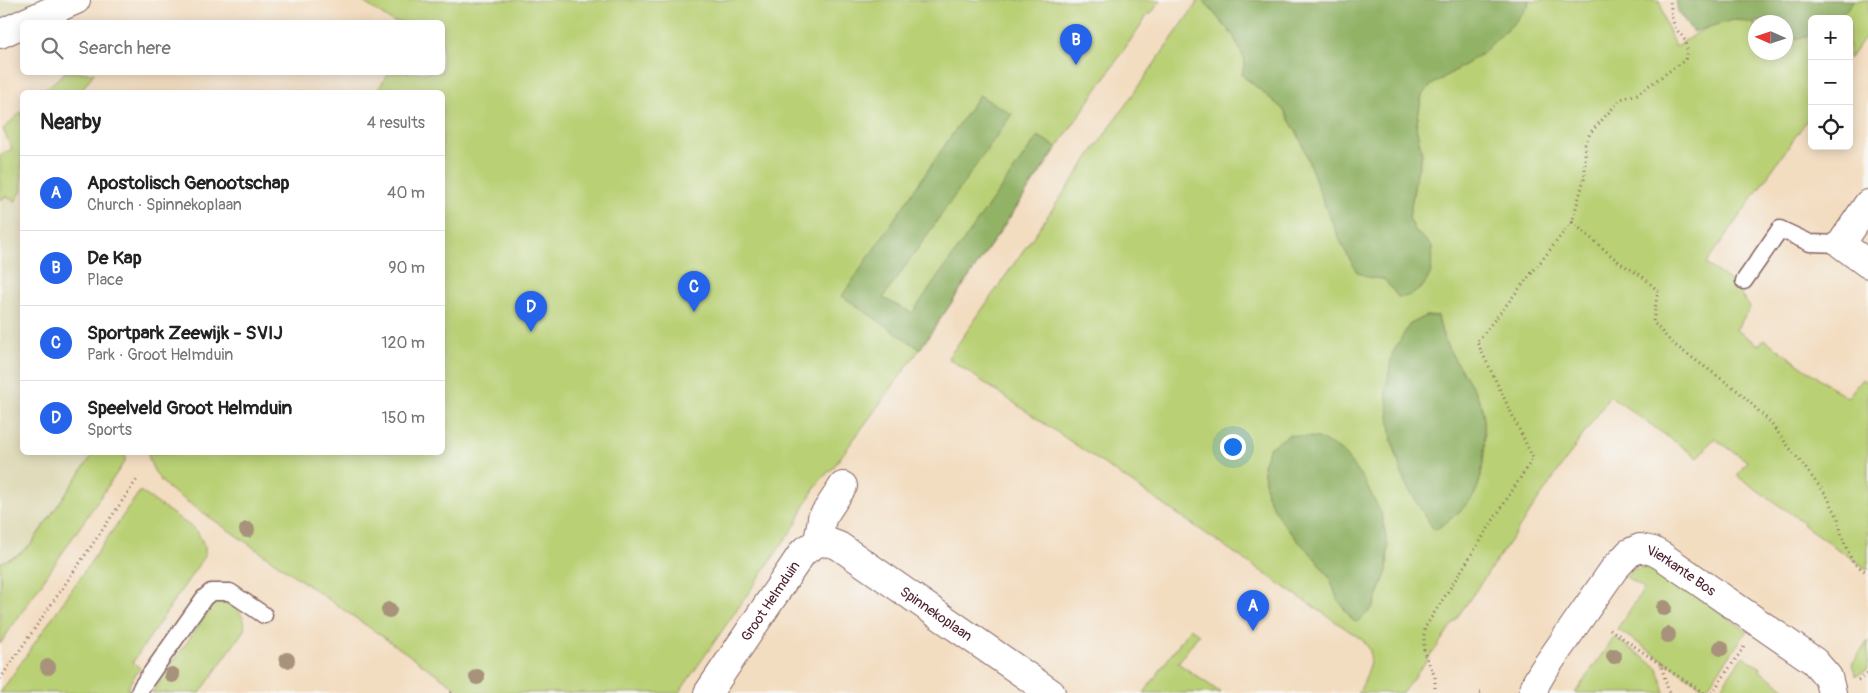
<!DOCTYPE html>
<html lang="en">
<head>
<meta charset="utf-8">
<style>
	body { margin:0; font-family:Pangolin,sans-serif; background:#f2f2f2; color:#222 }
	.controls { position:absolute; right:15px; top:15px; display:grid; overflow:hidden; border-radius:8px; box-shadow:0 2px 12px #0003 }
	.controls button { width:45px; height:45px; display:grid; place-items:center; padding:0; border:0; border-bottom:1px solid #e0e0e0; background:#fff; color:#222; font:25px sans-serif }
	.compass { position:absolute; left:1748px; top:15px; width:45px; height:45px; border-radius:50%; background:#fff; box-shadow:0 2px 12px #0003; rotate:273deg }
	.you { position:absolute; left:1232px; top:446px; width:18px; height:18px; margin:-12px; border:4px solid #fff; border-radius:50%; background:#1a73e8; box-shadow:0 0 0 8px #1a73e833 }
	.badge { display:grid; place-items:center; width:32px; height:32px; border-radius:50%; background:#2563eb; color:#fff; font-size:16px; font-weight:700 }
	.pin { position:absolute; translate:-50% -41px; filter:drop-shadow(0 1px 2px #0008) }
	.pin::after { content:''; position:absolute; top:26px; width:18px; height:15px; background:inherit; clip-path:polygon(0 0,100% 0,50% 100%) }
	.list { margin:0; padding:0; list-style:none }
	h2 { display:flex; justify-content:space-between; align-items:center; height:65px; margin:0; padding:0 20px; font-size:21px }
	h2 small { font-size:16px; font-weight:400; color:#767676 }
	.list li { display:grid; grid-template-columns:32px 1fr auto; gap:15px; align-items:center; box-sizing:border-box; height:75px; padding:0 20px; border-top:1px solid #e0e0e0 }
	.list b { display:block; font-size:19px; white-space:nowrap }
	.list p { margin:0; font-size:16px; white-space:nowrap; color:#767676 }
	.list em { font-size:16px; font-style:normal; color:#767676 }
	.icon { flex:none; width:28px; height:28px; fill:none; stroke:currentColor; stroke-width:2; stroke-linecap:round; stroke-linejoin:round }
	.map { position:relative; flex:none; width:1868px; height:693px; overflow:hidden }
	.search { position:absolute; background:#fff; box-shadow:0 2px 12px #0003; left:20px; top:20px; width:425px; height:55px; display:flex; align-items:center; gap:12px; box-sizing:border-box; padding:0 18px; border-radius:8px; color:#767676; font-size:19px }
	.panel { position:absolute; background:#fff; box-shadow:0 2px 12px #0003; left:20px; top:90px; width:425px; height:365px; border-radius:8px }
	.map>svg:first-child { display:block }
	.built { fill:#e0dcbb }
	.green { fill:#b9d074; stroke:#827850; fill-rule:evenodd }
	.forest { fill:#92b266; stroke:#6e6848 }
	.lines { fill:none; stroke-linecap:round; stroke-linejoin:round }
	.lane-casing { stroke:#856260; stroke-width:19 }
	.street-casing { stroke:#856260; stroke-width:30 }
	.path { stroke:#856260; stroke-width:3; stroke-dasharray:1 4; stroke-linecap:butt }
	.lane { stroke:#fff; stroke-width:16 }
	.street { stroke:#fff; stroke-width:28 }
	.tree { fill:#a8927b }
	.labels { text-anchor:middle; stroke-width:4; stroke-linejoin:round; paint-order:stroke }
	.street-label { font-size:14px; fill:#4a1f2b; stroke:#f6f6f2 }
</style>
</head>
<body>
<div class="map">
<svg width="1868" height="693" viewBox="0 0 1868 693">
	<rect width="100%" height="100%" fill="#f6f6f2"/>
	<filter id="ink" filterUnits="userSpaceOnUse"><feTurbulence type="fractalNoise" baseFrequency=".02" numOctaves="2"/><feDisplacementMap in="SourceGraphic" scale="10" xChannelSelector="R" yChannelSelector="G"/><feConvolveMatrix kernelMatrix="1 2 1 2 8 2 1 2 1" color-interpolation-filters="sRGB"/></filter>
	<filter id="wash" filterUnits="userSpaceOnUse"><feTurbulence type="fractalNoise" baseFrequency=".0096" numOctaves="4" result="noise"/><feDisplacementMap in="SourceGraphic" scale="20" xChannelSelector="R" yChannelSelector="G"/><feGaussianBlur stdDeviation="1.12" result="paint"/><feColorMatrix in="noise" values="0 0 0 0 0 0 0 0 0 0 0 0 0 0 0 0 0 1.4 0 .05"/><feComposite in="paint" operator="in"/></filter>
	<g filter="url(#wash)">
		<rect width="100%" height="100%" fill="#f3ddc1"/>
		<g class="built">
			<polygon points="0,0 53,0 0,24"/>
			<polygon points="6,196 16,201 22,210 22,452 94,453 31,544 19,554 0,563 0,200"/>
		</g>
		<g class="green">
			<path d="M 360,0 L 1161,0 L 1151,14 L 1149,13 L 920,349 L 832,469 C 815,482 805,505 796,524 L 679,693 L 464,693 L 169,489 C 158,479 150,467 148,453 L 442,452 L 442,92 L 376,92 L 389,73 L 442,72 L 442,22 L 393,22 Z"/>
			<path d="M 1199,0 L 1203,0 L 1234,37 L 1245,60 L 1242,75 L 1283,109 L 1301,140 L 1323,201 L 1343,247 L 1357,271 L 1371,278 L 1384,279 L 1398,297 L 1422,288 L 1430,271 L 1432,246 L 1416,232 L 1409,218 L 1416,177 L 1422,155 L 1416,127 L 1422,95 L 1430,86 L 1480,55 L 1514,23 L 1528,6 L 1529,0 L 1660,0 L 1664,19 L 1675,47 C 1699,32 1726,12 1755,24 L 1756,52 L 1786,52 L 1786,37 L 1790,39 L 1812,36 L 1812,113 L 1706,264 L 1733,283 L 1750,308 L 1736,330 L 1759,345 L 1764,339 L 1847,398 L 1862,379 L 1868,383 L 1868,570 L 1802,524 L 1803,522 L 1737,476 L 1747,461 L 1714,438 L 1698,458 L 1610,396 L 1434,651 L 1402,693 L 1358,693 C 1365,683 1372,663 1370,651 C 1369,648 1365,643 1364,641 L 948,358 ZM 1426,316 L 1438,316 C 1440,329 1445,343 1452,355 C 1461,372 1477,389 1482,408 C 1487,429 1485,476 1474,495 C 1467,506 1446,524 1434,530 L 1405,483 L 1392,441 L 1409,325 ZM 1270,447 L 1388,546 L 1387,571 L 1373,608 L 1353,621 L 1337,598 L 1330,578 L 1314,557 L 1298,541 L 1267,495 L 1263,465 Z"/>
			<polygon points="1854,0 1868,0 1868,33 1849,59 1849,19 1837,19 1842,15"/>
			<polygon points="64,73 64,72 94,73 80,92 43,92"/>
			<polygon points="22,111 22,191 15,202 6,196 0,200 0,155 12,149 3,129"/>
			<polygon points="94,453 125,453 125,461 0,644 0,563 19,554 31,544"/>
			<polygon points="140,491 197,531 205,547 205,555 133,662 140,668 130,683 127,693 0,693"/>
			<polygon points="1643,567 1654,568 1659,571 1747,631 1706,689 1617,629 1644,589 1625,576 1632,570"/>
			<path d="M 218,602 C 232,602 248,615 244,630 L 200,693 L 152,693 L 212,606 Z"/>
			<polygon points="1190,628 1199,634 1178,663 1221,693 1144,693"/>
			<polygon points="1614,637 1658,668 1665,693 1575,693"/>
			<polygon points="1868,641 1868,669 1856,676 1852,664"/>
			<polygon points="1743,656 1761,668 1760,671 1792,693 1717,693"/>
		</g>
		<g class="forest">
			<path d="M 1203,0 L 1529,0 L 1528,6 L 1514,23 L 1480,55 L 1430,86 L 1422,95 L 1416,127 L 1422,154 L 1416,177 L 1409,218 L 1416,232 L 1432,246 C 1431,254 1432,263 1431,271 C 1427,286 1413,298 1398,297 L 1384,279 L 1371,278 L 1357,272 L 1343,247 L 1323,201 L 1301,140 L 1283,109 L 1242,75 L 1245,60 L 1234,37 Z"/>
			<path d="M 1676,0 L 1854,0 C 1837,22 1839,19 1812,19 L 1811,36 L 1790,39 L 1786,37 L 1786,22 L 1756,22 L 1755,24 L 1735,19 L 1693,32 L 1678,12 Z"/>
			<polygon points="979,95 1012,114 883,298 912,313 1038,136 1057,147 920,349 842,296"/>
			<path d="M 1426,316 L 1438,316 C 1440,329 1445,343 1452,355 C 1461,372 1477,389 1482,408 C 1487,428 1485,477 1474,495 C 1467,506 1446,524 1434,530 L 1405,483 L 1392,441 L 1386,390 L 1392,354 L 1409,325 Z"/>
			<polygon points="1289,435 1318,438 1342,451 1364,480 1381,513 1388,546 1387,571 1373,608 1357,622 1353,621 1337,598 1330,578 1314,557 1298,541 1279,518 1267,495 1263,465 1270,447"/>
		</g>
	</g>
	<g filter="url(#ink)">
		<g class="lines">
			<g class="lane-casing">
				<g id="lane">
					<polyline points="1744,281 1780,229 1810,243 1841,244"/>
					<polyline points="139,693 142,686 204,598 211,592 230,592 264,615"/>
				</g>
			</g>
			<g class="street-casing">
				<g id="street">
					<polyline points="26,22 76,0"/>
					<polyline points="0,34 22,24"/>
					<polyline points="1868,204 1841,244 1868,264"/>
					<path id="s1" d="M 818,542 L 831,543 L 839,546 L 1051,693"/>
					<path id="s2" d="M 708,693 L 803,552 L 818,542 L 822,518 L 843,486"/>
					<path id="s3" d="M 1533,693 L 1536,683 L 1543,671 L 1614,569 L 1629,553 L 1640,548 L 1653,551 L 1662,556 L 1814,661 L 1828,677 L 1832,693"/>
				</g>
			</g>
			<g class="path">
				<polyline points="1572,222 1620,263 1642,276 1658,291 1653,322 1672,343 1738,391 1768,420 1827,496 1838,518 1842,537 1853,563 1868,573"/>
				<polyline points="1610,629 1661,665 1669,693"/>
				<polyline points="1661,665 1704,693"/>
				<polyline points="0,679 138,478"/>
				<polyline points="1858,680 1868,674"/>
				<polyline points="451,693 452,692"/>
				<path d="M 1435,693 L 1435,677 L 1424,652 L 1424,629 L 1533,458 L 1477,342 L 1572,222 L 1585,176 L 1585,145 L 1590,133 L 1621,99 L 1637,94 L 1685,60 C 1691,38 1681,40 1674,24 C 1671,17 1671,7 1670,0"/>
				<polyline points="1480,693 1482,693"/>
				<polyline points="1712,693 1744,647"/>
			</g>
			<use href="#lane" class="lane"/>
			<use href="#street" class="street"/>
		</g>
		<g class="tree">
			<circle cx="247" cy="530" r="8"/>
			<circle cx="1664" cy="608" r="8"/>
			<circle cx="389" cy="610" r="8"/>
			<circle cx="1668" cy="635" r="8"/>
			<circle cx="1721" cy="648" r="8"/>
			<circle cx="1614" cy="656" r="8"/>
			<circle cx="287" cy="660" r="8"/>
			<circle cx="48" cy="667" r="8"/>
			<circle cx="172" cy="675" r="8"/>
			<circle cx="477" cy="677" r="8"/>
		</g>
	</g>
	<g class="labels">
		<g class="street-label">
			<text dy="5" stroke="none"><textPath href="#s3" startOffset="230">Vierkante Bos</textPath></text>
			<text dy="5" stroke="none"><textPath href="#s2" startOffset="111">Groot Helmduin</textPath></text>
			<text dy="5" stroke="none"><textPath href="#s1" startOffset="140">Spinnekoplaan</textPath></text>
		</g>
	</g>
</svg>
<div class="controls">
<button>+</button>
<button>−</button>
<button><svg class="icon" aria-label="locate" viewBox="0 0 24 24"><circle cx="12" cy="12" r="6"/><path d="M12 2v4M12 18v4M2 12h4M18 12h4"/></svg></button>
</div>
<svg class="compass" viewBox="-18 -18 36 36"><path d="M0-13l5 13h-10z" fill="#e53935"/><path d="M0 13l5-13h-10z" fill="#767676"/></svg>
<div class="you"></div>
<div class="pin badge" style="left:1253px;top:631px">A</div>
<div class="pin badge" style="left:1076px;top:65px">B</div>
<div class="pin badge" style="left:694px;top:312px">C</div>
<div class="pin badge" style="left:531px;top:332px">D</div>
<div class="search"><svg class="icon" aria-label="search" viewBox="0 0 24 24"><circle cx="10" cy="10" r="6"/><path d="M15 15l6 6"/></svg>Search here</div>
<section class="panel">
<h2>Nearby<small>4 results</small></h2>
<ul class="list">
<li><span class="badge">A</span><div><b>Apostolisch Genootschap</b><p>Church · Spinnekoplaan</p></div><em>40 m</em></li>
<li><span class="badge">B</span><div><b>De Kap</b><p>Place</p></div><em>90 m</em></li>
<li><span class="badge">C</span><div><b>Sportpark Zeewijk - SVIJ</b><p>Park · Groot Helmduin</p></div><em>120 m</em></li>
<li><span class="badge">D</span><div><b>Speelveld Groot Helmduin</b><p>Sports</p></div><em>150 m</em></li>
</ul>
</section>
</div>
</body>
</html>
